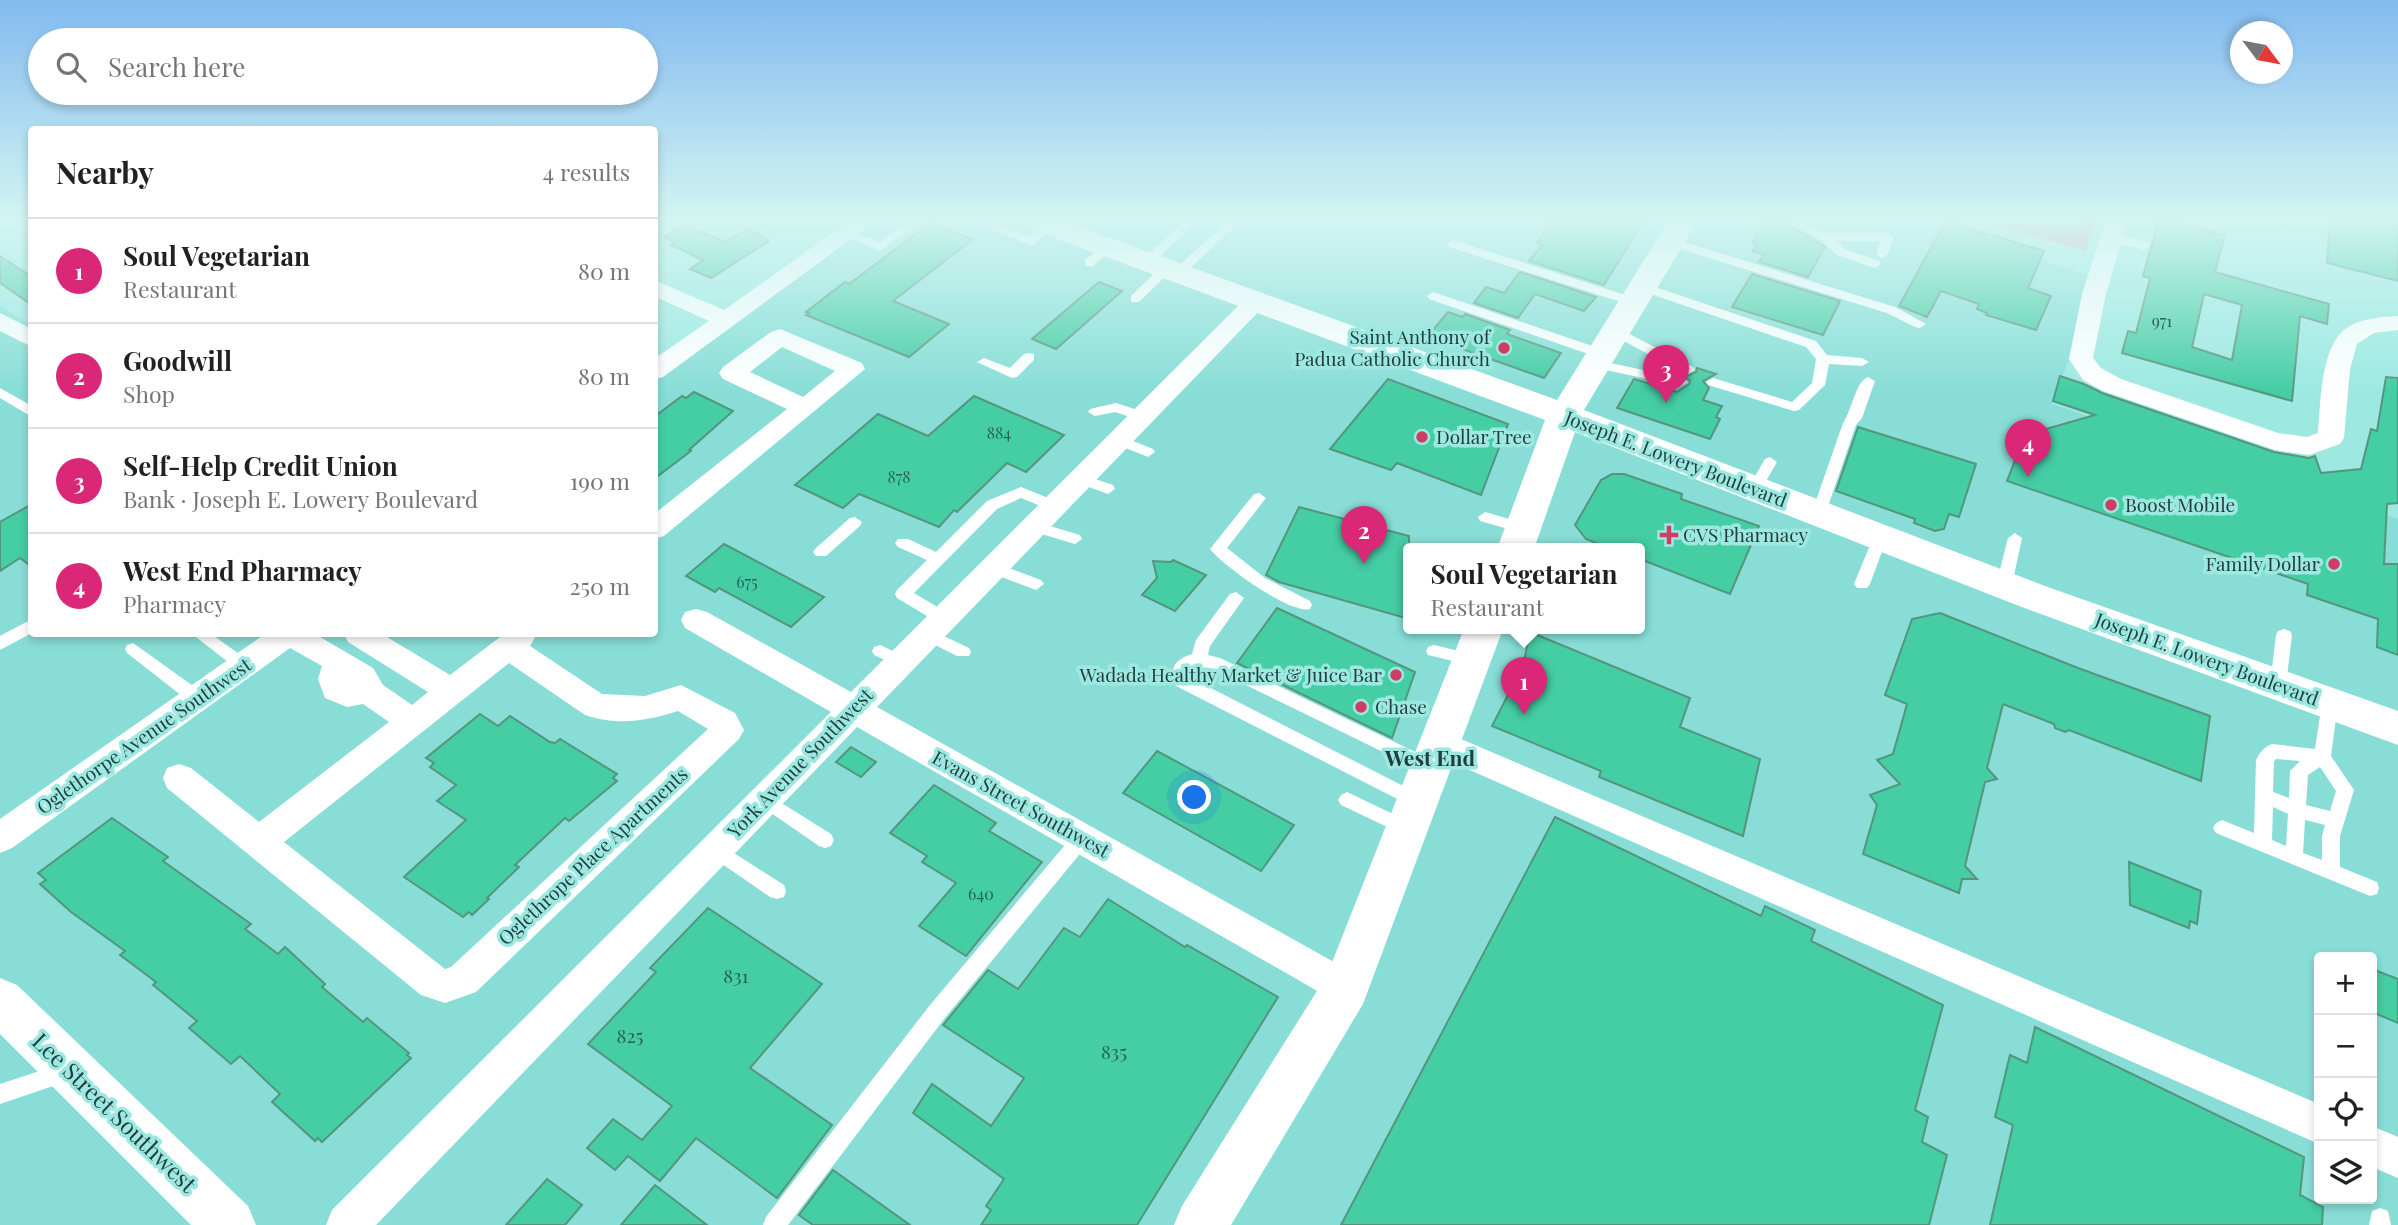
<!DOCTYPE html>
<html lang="en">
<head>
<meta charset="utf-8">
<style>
	body { margin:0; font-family:"Playfair Display",serif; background:#f2f2f2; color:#202124 }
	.controls { position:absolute; right:21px; bottom:21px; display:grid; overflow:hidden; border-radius:7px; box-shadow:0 4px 10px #0003 }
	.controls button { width:63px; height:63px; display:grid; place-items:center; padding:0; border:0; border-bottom:2px solid #e0e0e0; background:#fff; color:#202124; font:35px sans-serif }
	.compass { position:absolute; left:2230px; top:21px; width:63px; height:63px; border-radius:50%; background:#fff; box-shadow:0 4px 10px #0003; rotate:122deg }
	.you { position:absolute; left:1195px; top:798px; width:24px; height:24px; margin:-18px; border:5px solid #fff; border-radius:50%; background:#1a73e8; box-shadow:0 0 0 10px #1a73e833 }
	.badge { display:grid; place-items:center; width:46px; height:46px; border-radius:50%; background:#db2777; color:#fff; font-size:23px; font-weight:700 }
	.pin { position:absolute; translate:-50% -58px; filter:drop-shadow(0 2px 4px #0008) }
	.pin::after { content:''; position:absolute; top:37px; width:24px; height:21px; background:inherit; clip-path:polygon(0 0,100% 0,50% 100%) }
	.popup { position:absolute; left:1403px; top:543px; width:242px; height:91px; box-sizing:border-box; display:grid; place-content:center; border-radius:7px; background:#fff; filter:drop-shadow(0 2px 5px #0005); font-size:23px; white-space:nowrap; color:#757577 }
	.popup b { font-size:26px; color:#202124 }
	.popup::after { content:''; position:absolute; left:50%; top:100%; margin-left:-14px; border:14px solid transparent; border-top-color:#fff }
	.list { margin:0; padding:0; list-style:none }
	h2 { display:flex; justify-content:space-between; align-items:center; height:91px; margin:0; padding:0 28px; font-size:30px }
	h2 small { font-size:23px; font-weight:400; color:#757577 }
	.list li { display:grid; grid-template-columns:46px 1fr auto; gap:21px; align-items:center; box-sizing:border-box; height:105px; padding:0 28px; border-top:2px solid #e0e0e0 }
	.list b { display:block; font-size:26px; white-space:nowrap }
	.list p { margin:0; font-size:23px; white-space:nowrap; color:#757577 }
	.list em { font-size:23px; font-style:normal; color:#757577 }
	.icon { flex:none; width:38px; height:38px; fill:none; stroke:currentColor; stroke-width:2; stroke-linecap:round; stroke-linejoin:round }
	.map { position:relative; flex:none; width:2398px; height:1225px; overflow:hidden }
	.search { position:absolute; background:#fff; box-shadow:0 4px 10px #0003; left:28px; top:28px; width:630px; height:77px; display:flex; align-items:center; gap:18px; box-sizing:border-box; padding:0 24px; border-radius:38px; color:#757577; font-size:26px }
	.panel { position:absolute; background:#fff; box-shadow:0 4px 10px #0003; left:28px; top:126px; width:630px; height:511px; border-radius:7px }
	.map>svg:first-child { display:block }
	.built { fill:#88ded7; fill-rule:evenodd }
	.green { fill:#df8e9c }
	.building { fill:#45cda4; stroke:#55957e; stroke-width:2; fill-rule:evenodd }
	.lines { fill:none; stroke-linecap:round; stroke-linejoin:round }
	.lane { fill:#fff; fill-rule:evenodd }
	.street { fill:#fff; fill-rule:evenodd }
	.secondary { fill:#fff; fill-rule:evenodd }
	.poi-dot { fill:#cd3e64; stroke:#9de9e2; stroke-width:2.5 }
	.labels { text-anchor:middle; stroke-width:7; stroke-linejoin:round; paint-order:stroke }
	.number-label { font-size:16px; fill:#286256 }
	.poi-label { font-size:19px; fill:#1f3e3c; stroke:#9de9e2; text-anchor:start }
	.street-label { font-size:19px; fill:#1f3e3c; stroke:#9de9e2 }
	.near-number-label { font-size:19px; fill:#286256 }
	.neighbourhood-label { font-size:21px; font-weight:bold; fill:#1f3e3c; stroke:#9de9e2 }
	.near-street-label { font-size:23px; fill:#1f3e3c; stroke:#9de9e2 }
</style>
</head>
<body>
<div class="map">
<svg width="2398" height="1225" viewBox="0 0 2398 1225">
	<rect width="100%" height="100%" fill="#9de9e2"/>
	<path class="built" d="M 1914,220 L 2099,279 L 2052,404 L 2398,519 L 2398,1225 L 0,1225 L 0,305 L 31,326 L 32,634 L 654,634 L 655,366 L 860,221 ZM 1408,549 L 1640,549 L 1640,629 L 1408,629 ZM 2319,957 L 2372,957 L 2372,1199 L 2319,1199 Z"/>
	<polygon class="green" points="1981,221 2096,220 2096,221 2086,251"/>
	<g class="building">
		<polygon points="1553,220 1644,220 1604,285 1529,261 1542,245 1537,243"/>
		<polygon points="1766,220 1781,220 1825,247 1808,277 1759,262 1764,255 1753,251 1757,244 1752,243"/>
		<path d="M 2159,220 L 2171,220 L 2225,235 L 2215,272 L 2329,304 L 2327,324 L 2300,316 L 2292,401 L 2122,353 L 2128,331 L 2136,333 L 2150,278 L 2143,276 ZM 2204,294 L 2242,305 L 2232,360 L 2192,347 Z"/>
		<polygon points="2330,220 2379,220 2398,225 2398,281 2327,263"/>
		<polygon points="1949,222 2044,251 2028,288 2051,296 2036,330 1986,315 1987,313 1977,309 1979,304 1941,291 1927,317 1899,306 1943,226 1946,227"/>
		<polygon points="931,223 973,239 893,301 949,324 909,357 806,315 809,313 806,312 845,282 849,284"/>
		<polygon points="685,225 725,242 749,229 769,241 711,278 690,269 703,260 671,245 675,243 664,237"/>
		<polygon points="0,256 32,277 32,305 0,283"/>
		<polygon points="1520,272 1596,297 1584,311 1535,294 1518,318 1474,303 1486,287 1504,293"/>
		<polygon points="1752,274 1840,301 1823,335 1732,307"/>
		<polygon points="1099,282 1122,291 1056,349 1032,339"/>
		<polygon points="1448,312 1463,317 1465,314 1510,330 1507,334 1561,353 1544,378 1434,339 1438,334 1432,331"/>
		<polygon points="1697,368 1716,374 1703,381 1709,388 1703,400 1722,406 1716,417 1720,419 1710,439 1617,408 1634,379 1677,392 1689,384 1690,381 1685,377 1696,372"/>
		<polygon points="2060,376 2084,384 2102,393 2274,452 2309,458 2315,456 2321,473 2361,469 2371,429 2377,431 2386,377 2398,378 2398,503 2387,504 2384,564 2398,564 2398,655 2377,647 2378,619 2307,595 2308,584 2007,481 2025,435 2095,415 2053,401"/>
		<polygon points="1388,379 1508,424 1481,495 1397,463 1391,470 1330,449"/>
		<polygon points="694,392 733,411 689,450 691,451 654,479 654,417 682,396 686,398"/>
		<polygon points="974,396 1064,435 1026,472 1007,463 957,512 954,510 939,527 859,494 843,508 795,485 878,414 928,436"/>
		<polygon points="1858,427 1976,464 1959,517 1949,514 1944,529 1935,531 1914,523 1915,519 1836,491"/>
		<polygon points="1612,474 1624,474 1682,494 1681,499 1759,526 1730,594 1640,559 1640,549 1611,549 1586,539 1575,525 1601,480"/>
		<polygon points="32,504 32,567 20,558 0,571 0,522"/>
		<polygon points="1299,507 1409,536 1409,619 1279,582 1266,575"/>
		<polygon points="724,544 824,597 791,627 719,588 715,592 686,576"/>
		<polygon points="1173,560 1206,575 1175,611 1142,595 1157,578 1153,561 1171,562"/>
		<polygon points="1277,608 1415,672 1392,738 1237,663"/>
		<polygon points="1940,613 2078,668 2210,716 2201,781 2069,730 2065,732 2055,728 2054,724 2003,704 1987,768 1997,779 1985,782 1965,866 1977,879 1962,879 1959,893 1863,854 1877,805 1870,795 1900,784 1877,760 1893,754 1907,704 1885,695 1912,619"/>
		<polygon points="1530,632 1690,698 1680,727 1760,759 1743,836 1599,777 1601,771 1492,726 1523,666"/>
		<polygon points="480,714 498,726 510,716 550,742 555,743 560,739 617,774 613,778 617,781 569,821 565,818 515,865 519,867 487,898 489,899 472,915 469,912 463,917 404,877 466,820 437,801 456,785 430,767 434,763 426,758"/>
		<polygon points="851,747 876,762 861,777 836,762"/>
		<polygon points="1157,751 1294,825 1261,871 1123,793"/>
		<polygon points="934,785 996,823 989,831 1042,862 966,956 919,926 956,883 922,862 927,856 890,833"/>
		<polygon points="1555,817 1761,916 1765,906 1815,930 1811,941 1943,1005 1915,1110 1928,1117 1922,1142 1947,1155 1929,1225 1341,1225"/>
		<polygon points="112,818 168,857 163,861 251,924 245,929 278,954 285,947 325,984 322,987 363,1022 367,1018 409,1053 407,1055 411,1058 322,1142 318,1138 315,1141 272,1102 280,1094 240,1056 231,1064 189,1028 197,1021 153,985 156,982 120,955 125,951 71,912 40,884 46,880 38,873"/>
		<polygon points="2129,862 2201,891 2197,924 2190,921 2189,928 2130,905"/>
		<polygon points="1108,899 1185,947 1187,945 1278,997 1137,1225 981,1225 991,1210 986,1206 1004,1179 913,1113 932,1084 991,1126 1024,1078 943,1025 988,970 1018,989 1064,928 1080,937"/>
		<polygon points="708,908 822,984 750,1068 832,1125 777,1198 696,1138 660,1181 628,1156 615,1170 587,1148 613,1119 642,1140 672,1106 588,1044 656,972 650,968"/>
		<polygon points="2372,969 2398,979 2398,1023 2372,1012"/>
		<polygon points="2035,1027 2304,1157 2300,1195 2323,1207 2322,1225 1990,1225 2013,1125 1995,1117 2010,1055 2027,1063"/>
		<polygon points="833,1170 910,1225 813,1225 799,1215"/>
		<polygon points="547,1179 582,1205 565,1225 506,1225"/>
		<polygon points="655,1185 707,1225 621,1225"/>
	</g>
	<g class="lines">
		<g class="lane">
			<polygon points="911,220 924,220 880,251 842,234 848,230 879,242"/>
			<polygon points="971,220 988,220 1030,237 1050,220 1063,220 1032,246"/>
			<polygon points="1186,220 1198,220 1151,265 1143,265 1143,259"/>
			<polygon points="1229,220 1241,220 1182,276 1174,276 1174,270"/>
			<polygon points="1784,220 1799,220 1827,233 1888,233 1894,237 1888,254 1882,258 1876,254 1881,241 1836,241 1845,249 1879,261 1881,264 1875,268 1837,255 1821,240"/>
			<polygon points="2112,233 2148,243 2150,246 2144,250 2108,240 2106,237"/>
			<polygon points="1671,238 1895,307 1926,324 1920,328 1915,327 1887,313 1667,245 1667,239"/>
			<polygon points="1453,240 1638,299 1640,302 1634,306 1630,305 1449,247 1447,244"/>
			<polygon points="1107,243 1113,247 1111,250 1093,266 1085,266 1085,260"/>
			<polygon points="1166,265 1172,269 1170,272 1139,302 1131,302 1131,296 1162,266"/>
			<polygon points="1643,283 1816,341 1827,355 1862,358 1869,362 1862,366 1829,364 1825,385 1799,410 1794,411 1708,385 1706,382 1713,378 1792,402 1812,383 1816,359 1806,347 1639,290 1639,284"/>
			<polygon points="1433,292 1607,351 1609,354 1602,358 1597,357 1429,299 1427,296"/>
			<polygon points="1616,327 1693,367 1695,370 1688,374 1683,373 1611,334 1610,331"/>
			<polygon points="1029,353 1034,354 1034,360 1017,377 1012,378 977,362 984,358 1010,368 1024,354"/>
			<polygon points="1596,360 1681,378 1688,382 1681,386 1591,367 1591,361"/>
			<path d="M 1868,377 L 1875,381 L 1862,418 L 1856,425 L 1825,515 L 1818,520 L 1813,519 L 1811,515 L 1843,423 C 1852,411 1855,382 1868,377 Z"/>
			<polygon points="0,388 32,406 32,417 0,398"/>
			<polygon points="1116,403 1147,413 1149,416 1142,421 1115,412 1095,416 1088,412 1090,409"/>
			<polygon points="1118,435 1153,449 1155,452 1148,457 1113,443 1111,440"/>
			<polygon points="1770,457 1777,462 1761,490 1759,494 1749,494 1747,490 1765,459"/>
			<polygon points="1080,474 1113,485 1115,489 1108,494 1075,482 1073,479"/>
			<polygon points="1021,487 1058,502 1060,506 1053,511 1021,498 997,509 914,593 949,614 951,618 949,622 937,622 897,598 895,594 897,590 927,560 898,547 895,543 898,539 908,539 936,552 987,501"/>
			<path d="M 1259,493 L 1266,498 L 1227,548 L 1265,578 L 1310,601 L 1312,605 L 1310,609 C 1291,615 1222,565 1210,549 L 1254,494 Z"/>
			<polygon points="1485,512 1527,524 1529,528 1522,533 1480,521 1478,517"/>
			<polygon points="855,517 862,522 860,526 826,556 816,556 813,552 816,548 850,518"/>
			<polygon points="1033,521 1080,535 1082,539 1075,544 1028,530 1026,526 1028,522"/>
			<polygon points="1880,533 1887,538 1870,584 1867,588 1857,588 1854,584 1873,538"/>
			<polygon points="2015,533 2022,538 2012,585 2004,591 1996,585 2008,538"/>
			<polygon points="993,562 1041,580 1044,584 1036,590 988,572 985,568"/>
			<path d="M 1236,592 L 1244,598 L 1210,646 L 1208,655 L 1220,658 L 1436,762 L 1439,767 L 1436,772 L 1430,774 L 1424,772 L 1211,668 L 1194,667 L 1189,669 L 1189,677 L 1423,796 L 1426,801 L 1423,806 L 1417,809 L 1411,806 L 1176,686 C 1168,669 1175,659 1192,654 L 1196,640 L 1230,594 Z"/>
			<polygon points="32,619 32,633 0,650 0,636"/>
			<polygon points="927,628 969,648 971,652 969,656 957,656 921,638 919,634 921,630"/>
			<polygon points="2284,629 2290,631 2292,635 2286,685 2284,690 2272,690 2270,685 2276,635 2278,631"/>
			<polygon points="192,634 211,634 249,661 251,665 249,669 237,669"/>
			<polygon points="133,643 203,693 205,698 203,703 191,703 127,653 125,649 127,645"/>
			<polygon points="880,645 906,657 908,661 906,665 900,667 874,655 872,651 874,647"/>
			<polygon points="1434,645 1479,656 1481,660 1479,664 1473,666 1428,655 1426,651 1428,647"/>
			<path d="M 2330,696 L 2336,698 L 2338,703 L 2331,756 L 2354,790 L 2340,836 L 2340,867 L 2377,882 L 2379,888 L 2377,894 L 2370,896 L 2216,833 L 2213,828 L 2216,823 L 2222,820 L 2254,833 L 2256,760 C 2260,752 2264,747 2272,744 L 2315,749 L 2322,703 L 2324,698 ZM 2276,759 L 2300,761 L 2290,771 L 2289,798 L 2273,792 L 2274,762 ZM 2320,767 L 2336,791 L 2330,811 L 2306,805 L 2308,775 ZM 2273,807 L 2288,814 L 2286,846 L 2272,840 ZM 2305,820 L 2325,825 L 2322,836 L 2322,860 L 2303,853 Z"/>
			<polygon points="764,792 831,834 834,840 831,846 825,848 819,846 758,804 755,799 758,794"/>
			<polygon points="1347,792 1414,824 1417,829 1414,834 1408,837 1402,834 1341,805 1338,800 1341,795"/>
			<polygon points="1082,830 1088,832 1091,838 1088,844 944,1019 788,1225 763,1225 766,1217 930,1005 1076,832"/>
			<polygon points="715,841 784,885 786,891 784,897 777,899 770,897 709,855 706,849 709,843"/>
			<polygon points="64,1063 71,1066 74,1073 71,1080 0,1104 0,1084"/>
			<polygon points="2380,1208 2388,1211 2391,1225 2369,1225 2372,1211"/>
		</g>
		<g class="street">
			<polygon points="851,220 877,220 663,377 654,379 654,359 709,321 654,296 654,280 724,310"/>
			<path d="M 2106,220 L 2128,220 L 2106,294 L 2093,358 L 2101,368 L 2121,379 L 2278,433 L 2307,437 L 2318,433 C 2321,404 2320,341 2350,326 C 2364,318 2382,317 2398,316 L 2398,330 L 2374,333 L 2357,344 L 2350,369 L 2344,438 L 2340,444 L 2309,455 L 2275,450 L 2103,391 L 2083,380 L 2069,359 L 2082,294 Z"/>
			<polygon points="1255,295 1263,297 1267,302 1263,307 877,707 1359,976 1365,988 1359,1000 1346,1005 1333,1000 857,727 376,1225 326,1225 332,1210 831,712 685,628 681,620 685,612 696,609 707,612 851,692 1247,297"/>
			<polygon points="0,313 32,329 32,347 0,331"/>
			<path d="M 780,329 L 862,363 L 865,369 L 664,536 L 654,539 L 654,514 L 787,409 L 723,379 L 719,373 L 723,367 L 771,332 ZM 782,347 L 835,371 L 803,397 L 750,372 Z"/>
			<path d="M 265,634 L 315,634 L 373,668 L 383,685 L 412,705 L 428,692 L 348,642 L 344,634 L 382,634 L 450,675 L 504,634 L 537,634 L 530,646 L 602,694 L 645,696 L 681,685 L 735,713 L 744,730 L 739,739 L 476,992 L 445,1003 L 421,995 L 167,788 L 163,778 L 167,768 L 179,764 L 191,768 L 259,822 L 389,722 L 363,704 L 347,707 L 325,698 L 318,679 L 322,666 L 290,648 L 12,848 L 0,853 L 0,819 ZM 509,663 L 585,715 C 618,726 646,721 678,711 L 708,729 L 451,967 L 445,969 L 284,842 Z"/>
			<polygon points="1442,731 2319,1104 2319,1144 1431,753 1426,744 1431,735"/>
			<polygon points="2372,1126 2398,1137 2398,1178 2372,1167"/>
		</g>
		<g class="secondary">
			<polygon points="1019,220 1061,220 1557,400 1669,220 1698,220 1584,410 2045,586 2398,711 2398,745 2019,606 1575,432 1534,549 1497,549 1545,420 1023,226"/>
			<polygon points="1464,629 1503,629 1363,1004 1231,1225 1174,1225 1182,1206 1327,975"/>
			<polygon points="0,978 17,985 248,1206 256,1225 191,1225 0,1034"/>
		</g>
	</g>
	<linearGradient id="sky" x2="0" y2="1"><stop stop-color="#83bbf0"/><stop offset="0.56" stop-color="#d3f5f2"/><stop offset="1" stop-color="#d3f5f2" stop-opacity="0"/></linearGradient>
	<rect width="2398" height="392" fill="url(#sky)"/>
	<g class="poi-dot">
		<circle cx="1504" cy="348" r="7"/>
		<circle cx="1422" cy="437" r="7"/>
		<circle cx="2111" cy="505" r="7"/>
		<path d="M1665.5 524.5h7v7h7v7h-7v7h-7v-7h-7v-7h7z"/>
		<circle cx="2334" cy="564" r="7"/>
		<circle cx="1396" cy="675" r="7"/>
		<circle cx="1361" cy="707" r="7"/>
	</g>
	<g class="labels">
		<g class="number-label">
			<text x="2162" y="327">971</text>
			<text x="999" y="439">884</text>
			<text x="899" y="483">878</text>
			<text x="747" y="588">675</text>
			<text x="981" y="900">640</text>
		</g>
		<g class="poi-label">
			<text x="1490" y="344" text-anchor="end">Saint Anthony of<tspan x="1490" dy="22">Padua Catholic Church</tspan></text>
			<text x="1436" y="444">Dollar Tree</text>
			<text x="2125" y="512">Boost Mobile</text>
			<text x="1683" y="542">CVS Pharmacy</text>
			<text x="2320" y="571" text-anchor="end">Family Dollar</text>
			<text x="1382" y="682" text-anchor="end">Wadada Healthy Market &amp; Juice Bar</text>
			<text x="1375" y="714">Chase</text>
		</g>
		<g class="street-label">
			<text transform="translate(1676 459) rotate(21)" y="7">Joseph E. Lowery Boulevard</text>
			<text transform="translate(2207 659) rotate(20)" y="7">Joseph E. Lowery Boulevard</text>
			<text transform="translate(144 736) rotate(-35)" y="7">Oglethorpe Avenue Southwest</text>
			<text transform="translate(800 763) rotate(-46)" y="7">York Avenue Southwest</text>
			<text transform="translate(1021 804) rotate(29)" y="7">Evans Street Southwest</text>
			<text transform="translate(593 856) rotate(-43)" y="7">Oglethrope Place Apartments</text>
		</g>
		<g class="near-number-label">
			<text x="736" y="983">831</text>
			<text x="630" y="1043">825</text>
			<text x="1114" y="1059">835</text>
		</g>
		<g class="neighbourhood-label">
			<text x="1430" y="766">West End</text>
		</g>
		<g class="near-street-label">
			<text transform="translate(114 1113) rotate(44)" y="8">Lee Street Southwest</text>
		</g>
	</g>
</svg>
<div class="controls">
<button>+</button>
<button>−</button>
<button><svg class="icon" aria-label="locate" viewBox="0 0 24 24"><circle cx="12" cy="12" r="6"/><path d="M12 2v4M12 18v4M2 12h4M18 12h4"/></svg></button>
<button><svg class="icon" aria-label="layers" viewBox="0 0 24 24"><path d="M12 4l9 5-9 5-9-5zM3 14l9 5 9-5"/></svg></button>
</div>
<svg class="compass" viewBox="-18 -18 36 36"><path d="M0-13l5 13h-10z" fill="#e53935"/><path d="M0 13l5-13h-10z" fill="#757577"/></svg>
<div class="you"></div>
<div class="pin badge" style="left:1524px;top:715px">1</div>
<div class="popup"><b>Soul Vegetarian</b>Restaurant</div>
<div class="pin badge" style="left:1364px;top:564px">2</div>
<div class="pin badge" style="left:1666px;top:403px">3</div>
<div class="pin badge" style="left:2028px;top:477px">4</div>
<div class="search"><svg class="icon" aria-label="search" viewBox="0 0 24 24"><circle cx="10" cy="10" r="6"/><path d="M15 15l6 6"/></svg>Search here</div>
<section class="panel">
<h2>Nearby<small>4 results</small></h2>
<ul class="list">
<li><span class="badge">1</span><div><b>Soul Vegetarian</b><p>Restaurant</p></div><em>80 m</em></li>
<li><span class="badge">2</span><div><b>Goodwill</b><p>Shop</p></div><em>80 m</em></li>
<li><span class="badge">3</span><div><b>Self-Help Credit Union</b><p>Bank · Joseph E. Lowery Boulevard</p></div><em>190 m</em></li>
<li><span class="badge">4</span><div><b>West End Pharmacy</b><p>Pharmacy</p></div><em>250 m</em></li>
</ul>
</section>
</div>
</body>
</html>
